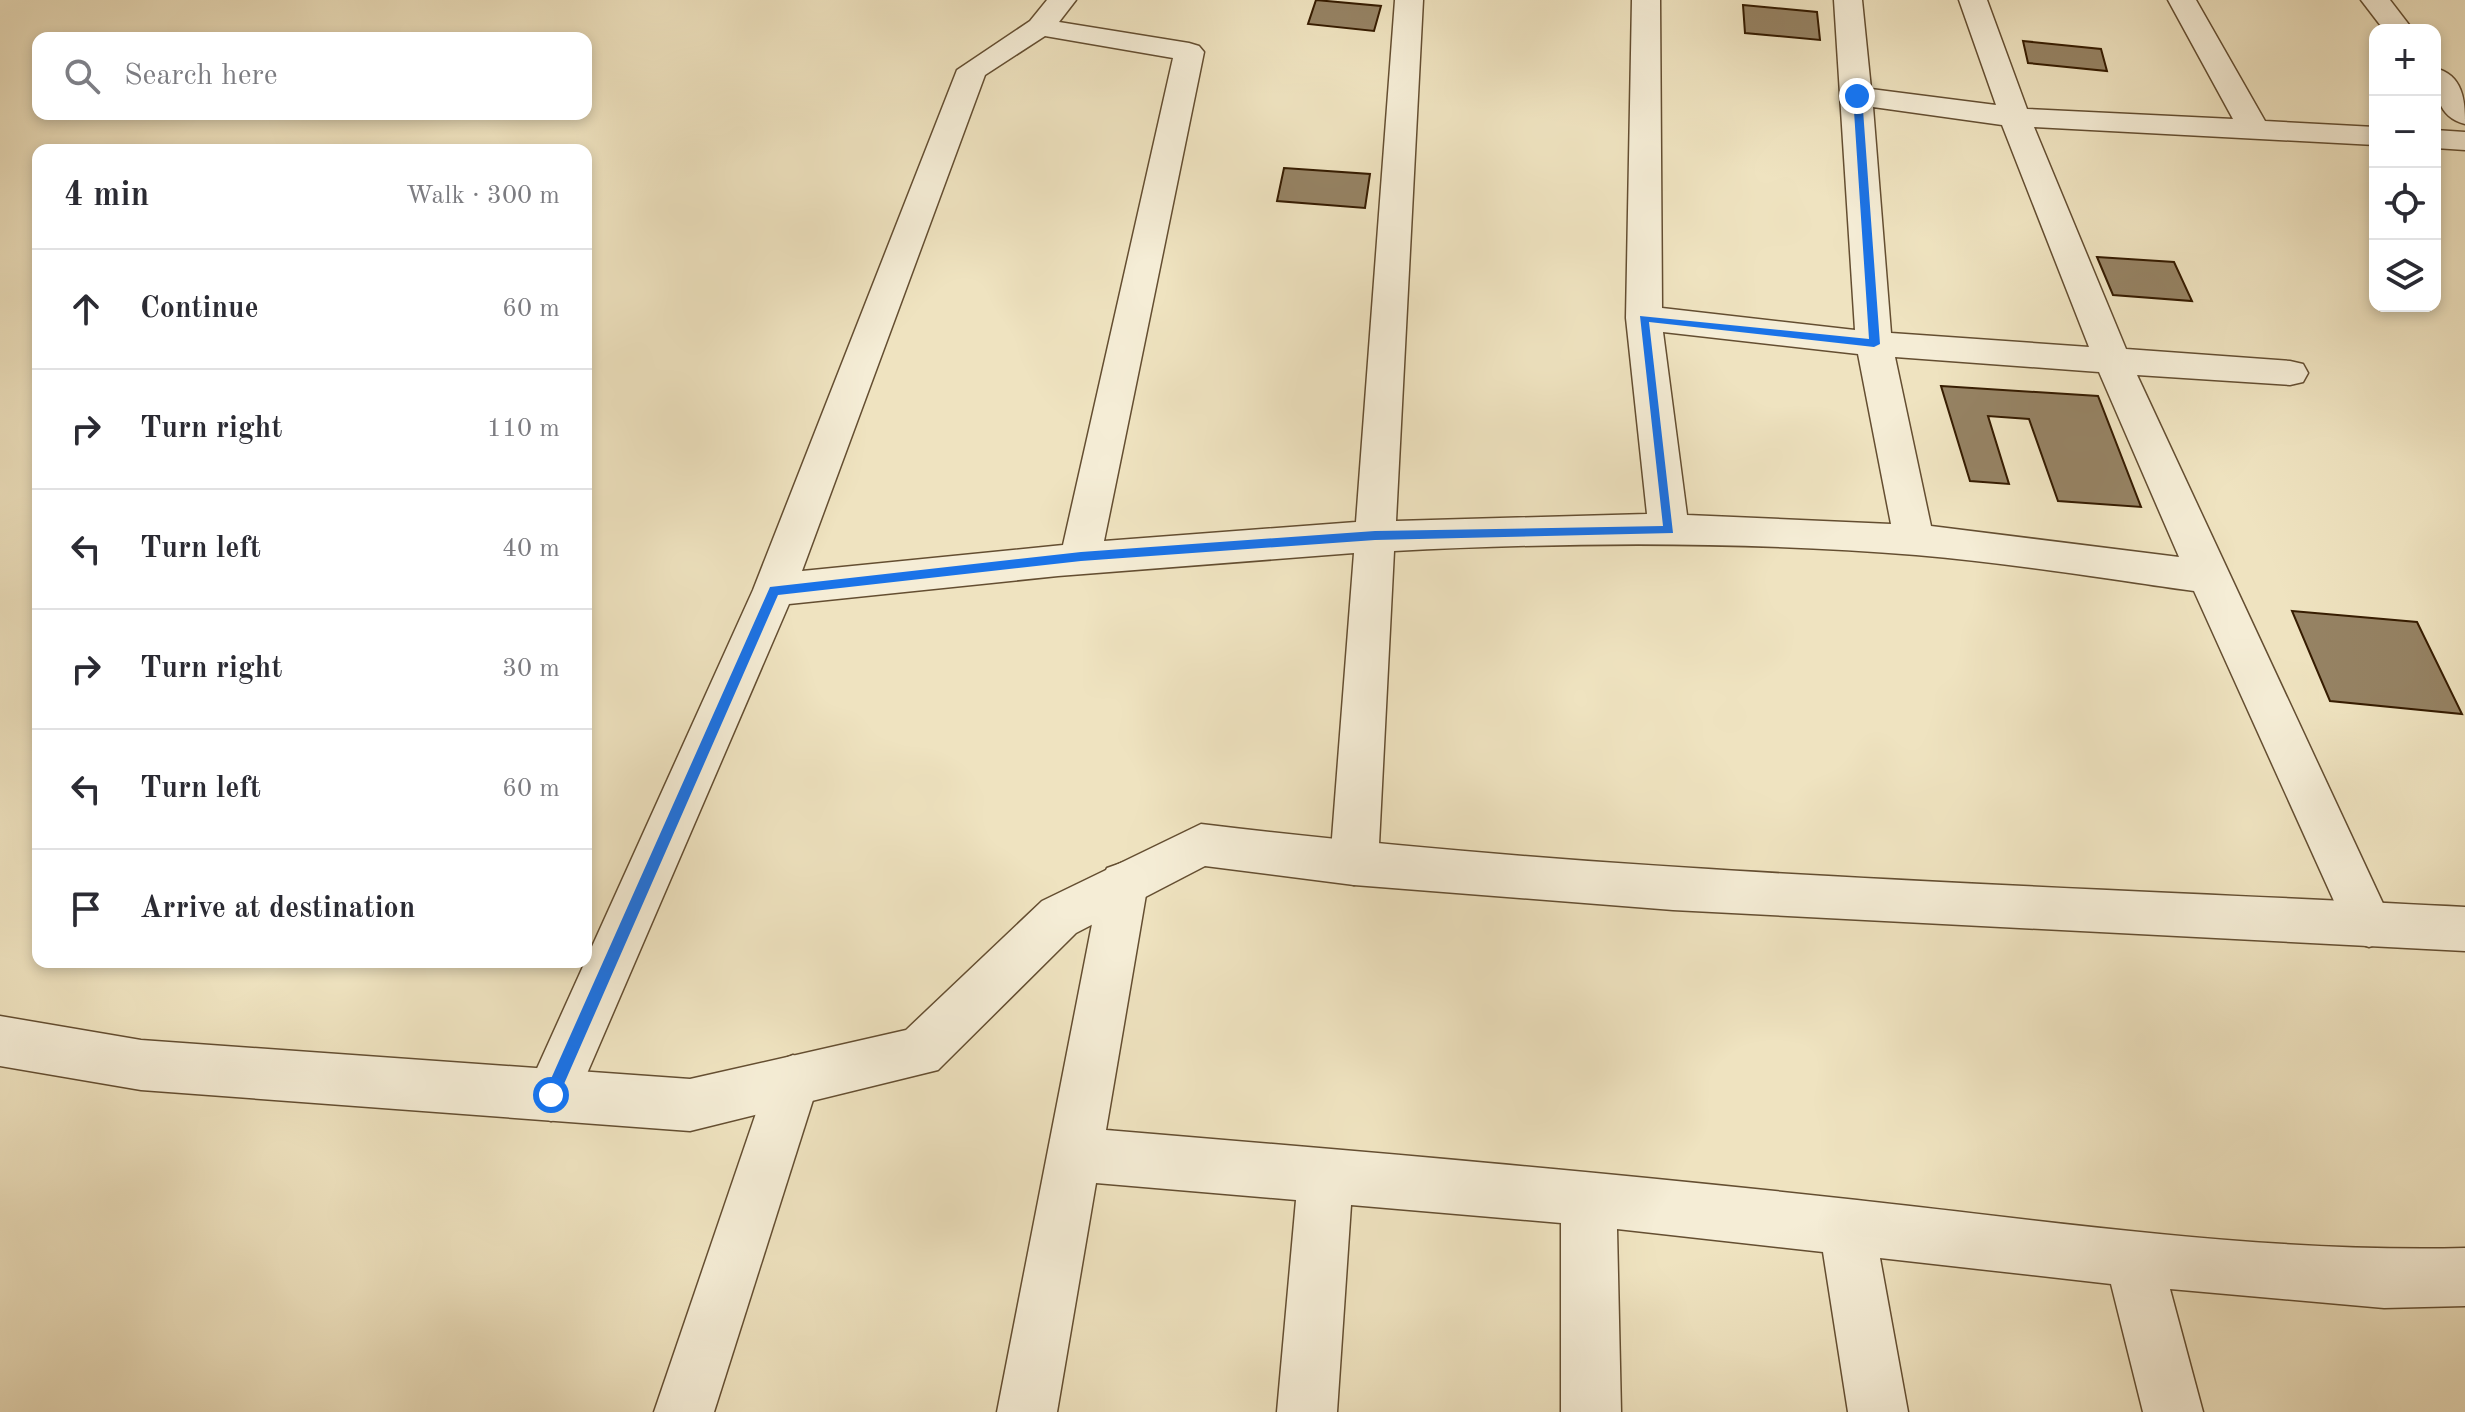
<!DOCTYPE html>
<html lang="en">
<head>
<meta charset="utf-8">
<style>
	body { margin:0; font-family:"Old Standard TT",serif; background:#f2f2f3; color:#2b2b33 }
	.controls { position:absolute; right:24px; top:24px; display:grid; overflow:hidden; border-radius:16px; box-shadow:0 4px 12px #0003 }
	.controls button { width:72px; height:72px; display:grid; place-items:center; padding:0; border:0; border-bottom:2px solid #e1e1e2; background:#fff; color:#2b2b33; font:40px sans-serif }
	.stop { position:absolute; width:24px; height:24px; margin:-18px; border:6px solid #1a73e8; border-radius:50%; background:#fff }
	.stop.end { background:#1a73e8; border-color:#fff; box-shadow:0 2px 8px #0008 }
	.list { margin:0; padding:0; list-style:none }
	h2 { display:flex; justify-content:space-between; align-items:center; height:104px; margin:0; padding:0 32px; font-size:34px }
	h2 small { font-size:26px; font-weight:400; color:#7c7c81 }
	.list li { display:grid; grid-template-columns:52px 1fr auto; gap:24px; align-items:center; box-sizing:border-box; height:120px; padding:0 32px; border-top:2px solid #e1e1e2 }
	.list b { display:block; font-size:30px; white-space:nowrap }
	.list em { font-size:26px; font-style:normal; color:#7c7c81 }
	.icon { flex:none; width:44px; height:44px; fill:none; stroke:currentColor; stroke-width:2; stroke-linecap:round; stroke-linejoin:round }
	.map { position:relative; flex:none; width:2465px; height:1412px; overflow:hidden }
	.search { position:absolute; background:#fff; box-shadow:0 4px 12px #0003; left:32px; top:32px; width:560px; height:88px; display:flex; align-items:center; gap:20px; box-sizing:border-box; padding:0 28px; border-radius:16px; color:#7c7c81; font-size:30px }
	.panel { position:absolute; background:#fff; box-shadow:0 4px 12px #0003; left:32px; top:144px; width:560px; height:824px; border-radius:16px }
	.map>svg:first-child { display:block }
	.building { fill:#968364; stroke:#361c01; stroke-width:2 }
	.lines { fill:none; stroke-linecap:round; stroke-linejoin:round }
	.minor-casing { stroke:#644e31; stroke-width:3 }
	.tertiary-casing { stroke:#644e31; stroke-width:3 }
	.minor { fill:#f5edd6; fill-rule:evenodd }
	.tertiary { fill:#f5edd6; fill-rule:evenodd }
	.route { fill:#1a73e8 }
</style>
</head>
<body>
<div class="map">
<svg width="2465" height="1412" viewBox="0 0 2465 1412">
	<rect width="100%" height="100%" fill="#efe3c0"/>
	<filter id="stains"><feTurbulence type="fractalNoise" baseFrequency=".0025" numOctaves="4"/><feColorMatrix values="0 0 0 0 .2 0 0 0 0 .09 0 0 0 0 .02 0 0 0 .5 -.17"/></filter>
	<radialGradient id="worn" r=".72"><stop offset=".6" stop-color="#630" stop-opacity="0"/><stop offset="1" stop-color="#630" stop-opacity=".3"/></radialGradient>
	<g class="building">
		<polygon points="1316,0 1381,6 1374,31 1308,24"/>
		<polygon points="1743,5 1817,12 1820,40 1745,33"/>
		<polygon points="2023,41 2101,49 2107,71 2028,63"/>
		<polygon points="1284,168 1370,174 1365,208 1277,201"/>
		<polygon points="2097,257 2174,262 2192,301 2113,295"/>
		<polygon points="1941,386 2098,396 2141,507 2058,501 2029,419 1988,416 2009,484 1970,481"/>
		<polygon points="2292,611 2417,622 2462,714 2330,701"/>
	</g>
	<g class="lines">
		<g class="minor-casing">
			<g id="minor">
				<path d="M 1047,0 L 1076,0 L 1059,22 L 1189,43 L 1199,46 L 1204,52 L 1104,541 L 1356,522 L 1395,0 L 1423,0 L 1396,521 L 1647,514 L 1626,318 L 1632,0 L 1660,0 L 1662,308 L 1855,330 L 1834,0 L 1862,0 L 1871,89 L 1996,105 L 1959,0 L 1987,0 L 2027,109 L 2233,119 L 2168,0 L 2196,0 L 2265,121 L 2375,127 L 2375,145 L 2034,127 L 2126,349 L 2290,361 L 2303,364 L 2308,373 L 2303,382 L 2290,385 L 2137,375 L 2393,925 L 2386,941 L 2369,947 L 2352,941 L 2194,591 C 2102,578 2009,563 1916,555 C 1743,541 1568,542 1394,551 L 1378,864 L 1371,879 L 1354,885 L 1337,879 L 1330,864 L 1354,553 L 1058,576 L 789,604 L 570,1113 L 551,1121 L 532,1113 L 525,1095 L 753,590 L 957,70 L 1030,21 ZM 1045,36 L 1173,58 L 1063,545 L 802,571 L 985,75 ZM 1873,107 L 2002,125 L 2089,347 L 1891,333 ZM 1663,332 L 1858,354 L 1891,524 L 1687,515 ZM 1895,357 L 2099,372 L 2179,557 L 1931,526 Z"/>
				<polygon points="2361,0 2390,0 2413,30 2384,30"/>
				<path d="M 2435,68 C 2463,75 2465,100 2465,124 C 2437,117 2435,92 2435,68 Z"/>
				<polygon points="2435,130 2465,132 2465,150 2435,148"/>
				<path d="M 1124,862 L 1141,868 L 1148,883 L 1106,1130 C 1356,1151 1607,1172 1857,1200 C 2058,1222 2263,1253 2465,1248 L 2465,1306 L 2384,1308 L 2170,1289 L 2203,1412 L 2143,1412 L 2111,1284 L 1880,1258 L 1908,1412 L 1848,1412 L 1823,1252 L 1617,1229 L 1621,1412 L 1561,1412 L 1561,1223 L 1351,1205 L 1337,1412 L 1277,1412 L 1296,1200 L 1096,1183 L 1057,1412 L 997,1412 L 1100,883 L 1107,868 Z"/>
				<polygon points="793,1055 812,1063 819,1081 714,1412 654,1412 767,1081 774,1063"/>
			</g>
		</g>
		<g class="tertiary-casing">
			<path id="tertiary" d="M 1201,824 C 1620,875 2044,885 2465,907 L 2465,951 L 1673,910 L 1354,885 L 1205,866 L 1076,933 L 938,1070 L 690,1131 L 141,1090 L 0,1066 L 0,1016 L 141,1040 L 690,1079 L 906,1030 L 1042,901 Z"/>
		</g>
		<use href="#minor" class="minor"/>
		<use href="#tertiary" class="tertiary"/>
	</g>
	<polygon class="route" points="1857,93 1862,96 1880,344 1874,347 1649,322 1673,533 1375,540 1081,561 778,595 557,1100 546,1100 546,1090 770,587 1081,552 1375,531 1663,526 1640,316 1869,339 1853,96"/>
	<rect width="100%" height="100%" filter="url(#stains)"/>
	<rect width="100%" height="100%" fill="url(#worn)"/>
</svg>
<div class="controls">
<button>+</button>
<button>−</button>
<button><svg class="icon" aria-label="locate" viewBox="0 0 24 24"><circle cx="12" cy="12" r="6"/><path d="M12 2v4M12 18v4M2 12h4M18 12h4"/></svg></button>
<button><svg class="icon" aria-label="layers" viewBox="0 0 24 24"><path d="M12 4l9 5-9 5-9-5zM3 14l9 5 9-5"/></svg></button>
</div>
<div class="stop" style="left:551px;top:1095px"></div>
<div class="stop end" style="left:1857px;top:96px"></div>
<div class="search"><svg class="icon" aria-label="search" viewBox="0 0 24 24"><circle cx="10" cy="10" r="6"/><path d="M15 15l6 6"/></svg>Search here</div>
<section class="panel">
<h2>4 min<small>Walk · 300 m</small></h2>
<ul class="list">
<li><svg class="icon" aria-label="ahead" viewBox="0 0 24 24"><path d="M12 20V5M6 11l6-6 6 6"/></svg><div><b>Continue</b></div><em>60 m</em></li>
<li><svg class="icon" aria-label="right" viewBox="0 0 24 24"><path d="M7 20v-9h11M14 6l5 5-5 5"/></svg><div><b>Turn right</b></div><em>110 m</em></li>
<li><svg class="icon" aria-label="left" viewBox="0 0 24 24"><path d="M17 20v-9H6M10 6l-5 5 5 5"/></svg><div><b>Turn left</b></div><em>40 m</em></li>
<li><svg class="icon" aria-label="right" viewBox="0 0 24 24"><path d="M7 20v-9h11M14 6l5 5-5 5"/></svg><div><b>Turn right</b></div><em>30 m</em></li>
<li><svg class="icon" aria-label="left" viewBox="0 0 24 24"><path d="M17 20v-9H6M10 6l-5 5 5 5"/></svg><div><b>Turn left</b></div><em>60 m</em></li>
<li><svg class="icon" aria-label="arrive" viewBox="0 0 24 24"><path d="M6 21V4h12l-3 4 3 4H6"/></svg><div><b>Arrive at destination</b></div></li>
</ul>
</section>
</div>
</body>
</html>
